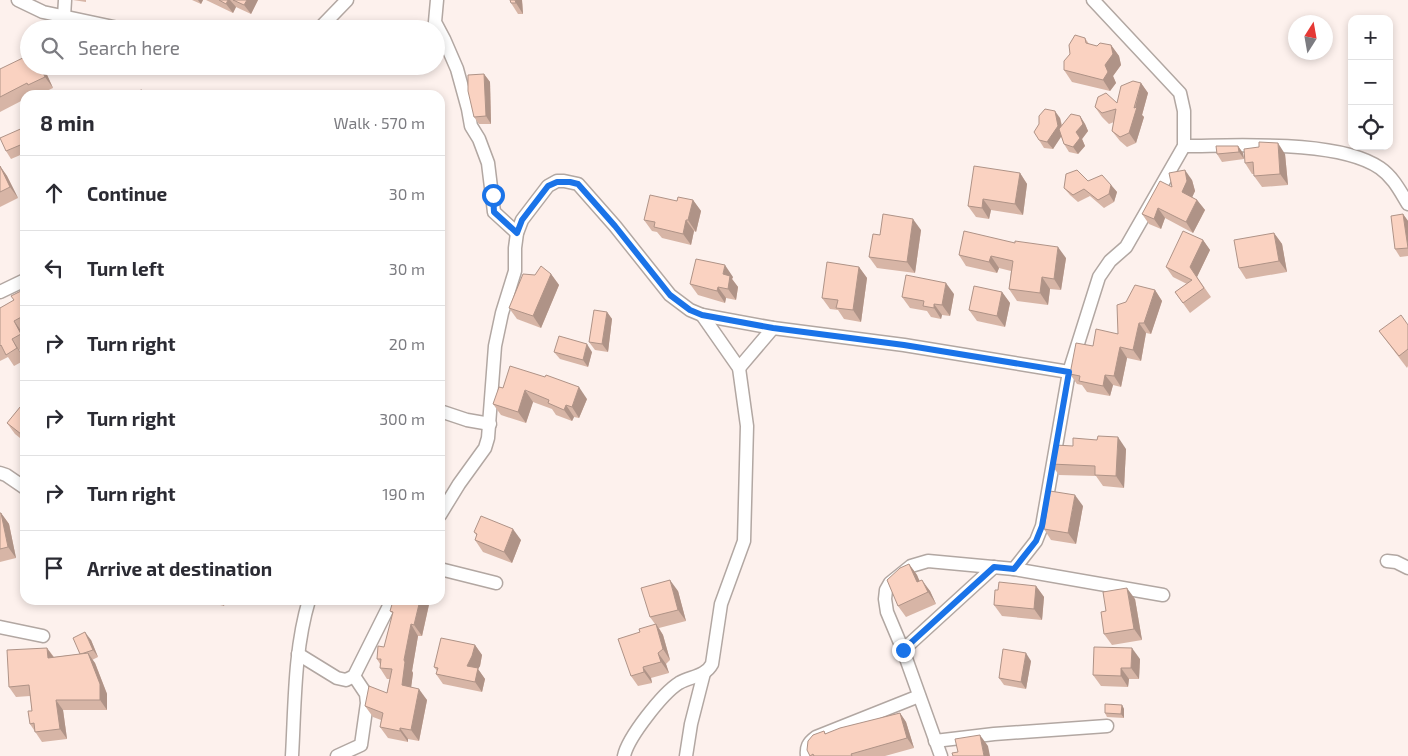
<!DOCTYPE html>
<html lang="en">
<head>
<meta charset="utf-8">
<style>
	body { margin:0; font-family:"Exo 2",sans-serif; background:#f2f2f3; color:#2b2b33 }
	.controls { position:absolute; right:15px; top:15px; display:grid; overflow:hidden; border-radius:10px; box-shadow:0 2px 8px #0003 }
	.controls button { width:45px; height:45px; display:grid; place-items:center; padding:0; border:0; border-bottom:1px solid #e1e1e2; background:#fff; color:#2b2b33; font:25px sans-serif }
	.compass { position:absolute; left:1288px; top:15px; width:45px; height:45px; border-radius:50%; background:#fff; box-shadow:0 2px 8px #0003; rotate:11deg }
	.stop { position:absolute; width:15px; height:15px; margin:-11px; border:4px solid #1a73e8; border-radius:50%; background:#fff }
	.stop.end { background:#1a73e8; border-color:#fff; box-shadow:0 1px 5px #0008 }
	.list { margin:0; padding:0; list-style:none }
	h2 { display:flex; justify-content:space-between; align-items:center; height:65px; margin:0; padding:0 20px; font-size:21px }
	h2 small { font-size:16px; font-weight:400; color:#7c7c81 }
	.list li { display:grid; grid-template-columns:32px 1fr auto; gap:15px; align-items:center; box-sizing:border-box; height:75px; padding:0 20px; border-top:1px solid #e1e1e2 }
	.list b { display:block; font-size:19px; white-space:nowrap }
	.list em { font-size:16px; font-style:normal; color:#7c7c81 }
	.icon { flex:none; width:28px; height:28px; fill:none; stroke:currentColor; stroke-width:2; stroke-linecap:round; stroke-linejoin:round }
	.map { position:relative; flex:none; width:1408px; height:756px; overflow:hidden }
	.search { position:absolute; background:#fff; box-shadow:0 2px 8px #0003; left:20px; top:20px; width:425px; height:55px; display:flex; align-items:center; gap:12px; box-sizing:border-box; padding:0 18px; border-radius:28px; color:#7c7c81; font-size:19px }
	.panel { position:absolute; background:#fff; box-shadow:0 2px 8px #0003; left:20px; top:90px; width:425px; height:515px; border-radius:15px }
	.map>svg:first-child { display:block }
	.lines { fill:none; stroke-linecap:round; stroke-linejoin:round }
	.street-casing { stroke:#b2a7a2; stroke-width:15 }
	.street { stroke:#fff; stroke-width:12 }
	.wall { fill:#d7b5a6 }
	.shaded-wall { fill:#af9387 }
	.building { fill:#fad2c1; stroke:#af9387 }
	.route { stroke:#1a73e8; stroke-width:6 }
</style>
</head>
<body>
<div class="map">
<svg width="1408" height="756" viewBox="0 0 1408 756">
	<rect width="100%" height="100%" fill="#fdf1ed"/>
	<g class="lines">
		<g class="street-casing">
			<g id="street">
				<polyline points="18,0 43,12 123,29"/>
				<polyline points="437,0 435,22 444,39 457,69 468,109 471,126 479,139 488,163 494,212 517,233"/>
				<polyline points="64,17 65,0"/>
				<polyline points="319,29 347,0"/>
				<path d="M 1184,146 C 1235,146 1338,139 1380,168 C 1393,177 1400,191 1408,204"/>
				<polyline points="0,292 25,280"/>
				<polyline points="739,368 773,328"/>
				<polyline points="440,411 467,420 490,424"/>
				<polyline points="0,473 6,475 25,488"/>
				<polyline points="440,515 459,484 485,448 488,438 495,346 502,313 515,271 515,248 517,233 522,220 548,186 557,181 564,181 578,184 615,226 670,295 690,310 702,315 773,328 904,345 1069,372 1099,277 1110,261 1126,247 1184,146 1184,111 1180,93 1093,0"/>
				<polyline points="1387,561 1396,562 1408,568"/>
				<polyline points="440,569 496,583"/>
				<polyline points="1014,569 1036,541 1042,526 1069,372"/>
				<polyline points="0,627 43,636"/>
				<polyline points="903,650 994,567"/>
				<polyline points="298,654 337,678 346,680 354,676 392,600"/>
				<polyline points="935,741 994,734 1107,726"/>
				<path d="M 292,756 C 295,704 294,650 309,600"/>
				<polyline points="337,756 361,745 367,703 366,694 354,676"/>
				<path d="M 624,756 C 628,737 663,693 679,683 C 691,676 705,677 712,664 L 721,604 L 744,541 L 747,426 L 739,368 L 702,315"/>
				<polyline points="686,756 691,724 704,673"/>
				<path d="M 807,756 C 806,747 808,743 816,737 L 919,696"/>
				<polyline points="941,756 903,650 887,612 885,599 886,590 890,583 911,566 928,561 1014,569 1163,595"/>
			</g>
		</g>
		<use href="#street" class="street"/>
	</g>
	<g class="wall">
		<polygon points="73,0 86,0 86,2"/>
		<polygon points="192,0 203,0 201,4"/>
		<polygon points="206,0 258,0 251,14 236,7 233,13"/>
		<polygon points="510,0 522,0 523,14 518,14 511,3"/>
		<polygon points="1085,38 1089,44 1097,46 1111,45 1119,56 1121,65 1113,76 1116,83 1110,91 1072,82 1064,70"/>
		<polygon points="43,66 53,88 38,95 25,95 25,99 0,112 0,69"/>
		<polygon points="484,74 490,82 491,124 479,124 474,117"/>
		<polygon points="1141,83 1148,93 1142,115 1144,117 1136,143 1127,147 1120,141 1112,131 1114,122 1109,124 1102,117 1095,107 1117,103"/>
		<polygon points="1080,116 1085,124 1088,131 1082,139 1085,146 1078,154 1069,152 1064,144 1061,136 1053,149 1044,148 1039,140 1060,118 1062,125"/>
		<polygon points="25,127 25,153 11,159 6,151"/>
		<polygon points="1238,146 1243,153 1244,159 1222,162 1217,154"/>
		<polygon points="1285,154 1288,185 1262,187 1254,176 1254,174 1252,174 1245,163"/>
		<polygon points="0,166 7,176 18,198 0,207"/>
		<polygon points="1020,173 1027,184 1023,215 991,210 989,219 976,217 968,206"/>
		<polygon points="1192,180 1195,191 1192,197 1197,200 1205,210 1193,233 1165,218 1161,229 1149,224 1142,214 1172,187"/>
		<polygon points="1088,181 1111,185 1117,192 1114,202 1104,208 1090,196 1078,202 1070,195 1064,188"/>
		<polygon points="693,200 701,211 696,232 694,231 691,245 662,238 657,232 652,231 644,220 677,201"/>
		<polygon points="1403,214 1408,221 1408,256 1400,257 1395,249"/>
		<polygon points="921,230 915,273 877,268 869,257 880,235"/>
		<polygon points="1274,233 1282,244 1287,272 1246,279 1239,268"/>
		<polygon points="1203,240 1210,250 1197,277 1211,297 1190,313 1175,292 1187,284 1173,277 1166,267"/>
		<polygon points="959,255 1066,258 1061,290 1050,289 1048,305 1017,301 1009,289 1011,271 999,268 997,273 966,266"/>
		<polygon points="859,267 867,278 861,322 844,319 838,310 830,309 822,298"/>
		<polygon points="551,274 559,285 541,328 517,319 509,308"/>
		<polygon points="733,277 732,279 738,287 736,300 726,298 725,303 698,295 690,284"/>
		<polygon points="25,289 25,330 22,332 25,337 25,347 19,350 25,360 14,366 8,357 0,361 0,308 14,300"/>
		<polygon points="1155,290 1162,301 1151,334 1146,333 1141,361 1127,358 1121,387 1113,385 1110,396 1087,392 1082,385 1077,384 1070,374 1093,346 1118,334 1126,302"/>
		<polygon points="1002,292 1010,303 1005,327 977,321 969,310"/>
		<polygon points="954,294 950,316 942,315 941,319 931,317 927,311 910,308 902,297"/>
		<polygon points="607,312 612,319 608,352 595,350 589,342"/>
		<polygon points="1408,325 1408,366 1407,368 1379,331"/>
		<polygon points="554,352 592,352 588,367 560,359"/>
		<polygon points="503,388 587,399 579,418 574,417 572,421 556,415 552,409 533,402 526,423 501,415 493,404"/>
		<polygon points="25,401 25,442 15,434 7,423"/>
		<polygon points="1126,449 1124,488 1103,486 1096,476 1059,475 1051,464"/>
		<polygon points="1083,506 1076,544 1051,540 1044,529"/>
		<polygon points="0,513 1,513 9,524 16,558 0,562"/>
		<polygon points="474,532 521,540 512,563 483,552 475,540 477,536"/>
		<polygon points="909,564 917,575 919,581 930,591 936,604 906,617 898,606"/>
		<polygon points="1036,586 1044,597 1042,620 1002,616 994,605 998,590"/>
		<polygon points="678,591 686,621 659,628 663,635 670,660 666,664 669,673 651,678 652,683 638,686 631,676 640,632 655,624 650,617"/>
		<polygon points="1135,599 1142,640 1112,645 1104,634 1106,611"/>
		<polygon points="201,600 225,600 224,606"/>
		<polygon points="430,600 422,636 418,636 412,671 413,673 411,687 427,700 419,741 408,739 408,742 388,738 380,727 381,720 373,717 365,706 387,693 390,679 387,679 380,668 380,664 377,659 384,647 393,614 390,611"/>
		<polygon points="91,640 98,657 92,660 95,663 107,694 107,710 63,710 67,739 42,742 30,724 32,711 30,696 16,697 9,687 47,648 54,657 80,654"/>
		<polygon points="475,645 482,655 480,666 478,669 485,679 482,692 443,684 436,674 437,671 434,667"/>
		<polygon points="1140,659 1139,679 1129,679 1128,687 1101,686 1093,675"/>
		<polygon points="1031,661 1026,689 1004,685 999,678"/>
		<polygon points="1122,705 1124,709 1124,718 1107,717 1105,713"/>
		<polygon points="900,713 906,722 914,748 885,756 810,756 824,731 826,734"/>
	</g>
	<g class="shaded-wall">
		<polygon points="198,0 203,0 201,4"/>
		<polygon points="228,0 230,0 236,7 233,13 226,4"/>
		<polygon points="247,0 258,0 251,14 244,5"/>
		<polygon points="515,0 522,0 523,14 516,3"/>
		<polygon points="1111,45 1119,56 1121,65 1113,76 1116,83 1110,91 1103,80 1105,65"/>
		<polygon points="40,66 43,66 53,88 45,77"/>
		<polygon points="484,74 490,82 491,124 486,116"/>
		<polygon points="1141,83 1148,93 1142,115 1144,117 1136,143 1129,133"/>
		<polygon points="1055,111 1060,118 1063,134 1053,149 1047,142"/>
		<polygon points="1080,116 1085,124 1088,131 1082,139 1085,146 1078,154 1073,147"/>
		<polygon points="1278,143 1285,154 1288,185 1280,174"/>
		<polygon points="1238,146 1243,153 1244,159 1239,152"/>
		<polygon points="0,166 7,176 18,198 10,187"/>
		<polygon points="1185,170 1192,180 1195,191 1190,202 1182,192"/>
		<polygon points="1020,173 1027,184 1023,215 1015,204"/>
		<polygon points="1111,185 1117,192 1114,202 1109,194"/>
		<polygon points="983,199 991,210 989,219 982,208"/>
		<polygon points="693,200 701,211 696,232 688,220"/>
		<polygon points="1197,200 1205,210 1193,233 1186,222"/>
		<polygon points="1158,208 1165,218 1161,229 1154,219"/>
		<polygon points="1403,214 1408,221 1408,248"/>
		<polygon points="913,219 921,230 915,273 907,262"/>
		<polygon points="686,220 694,231 691,245 683,234"/>
		<polygon points="1274,233 1282,244 1287,272 1279,261"/>
		<polygon points="1203,240 1210,250 1197,277 1211,297 1190,267"/>
		<polygon points="1058,247 1066,258 1061,290 1054,279"/>
		<polygon points="991,256 999,268 997,273 989,262"/>
		<polygon points="725,265 733,277 732,279 738,287 736,300 728,289 723,274"/>
		<polygon points="859,267 867,278 861,322 853,310"/>
		<polygon points="551,274 559,285 541,328 533,316"/>
		<polygon points="1042,277 1050,289 1048,305 1040,293"/>
		<polygon points="946,283 954,294 950,316 942,305"/>
		<polygon points="718,287 726,298 725,303 717,291"/>
		<polygon points="1155,290 1162,301 1151,334 1144,323"/>
		<polygon points="1002,292 1010,303 1005,327 997,316"/>
		<polygon points="934,304 942,315 941,319 934,308"/>
		<polygon points="607,312 612,319 608,352 602,344"/>
		<polygon points="14,321 22,332 25,339 21,334"/>
		<polygon points="1139,323 1146,333 1141,361 1133,350"/>
		<polygon points="12,339 19,350 25,360 17,348"/>
		<polygon points="587,344 592,352 588,367 583,360"/>
		<polygon points="1120,347 1127,358 1121,387 1114,376"/>
		<polygon points="1105,375 1113,385 1110,396 1103,386"/>
		<polygon points="579,387 587,399 579,418 572,407"/>
		<polygon points="525,390 533,402 526,423 518,412"/>
		<polygon points="566,405 574,417 572,421 564,410"/>
		<polygon points="23,432 25,435 25,440 21,434"/>
		<polygon points="1118,437 1126,449 1124,488 1116,476"/>
		<polygon points="1075,495 1083,506 1076,544 1068,533"/>
		<polygon points="1,513 9,524 16,558 8,547"/>
		<polygon points="513,529 521,540 512,563 504,552"/>
		<polygon points="909,564 917,575 925,593 917,582"/>
		<polygon points="670,580 678,591 686,621 678,610"/>
		<polygon points="922,580 930,591 936,604 928,592"/>
		<polygon points="1036,586 1044,597 1042,620 1034,609"/>
		<polygon points="1127,588 1135,599 1142,640 1134,629"/>
		<polygon points="220,600 225,600 224,606"/>
		<polygon points="420,600 430,600 422,636 414,625"/>
		<polygon points="411,624 418,636 412,671 413,673 410,696 402,685 404,660"/>
		<polygon points="656,624 663,635 670,660 663,649"/>
		<polygon points="85,632 91,640 98,657 93,650"/>
		<polygon points="475,645 482,655 480,666 478,669 485,679 482,692 475,682 467,666"/>
		<polygon points="47,648 54,658 48,658"/>
		<polygon points="1132,648 1140,659 1139,679 1131,668"/>
		<polygon points="88,653 95,663 107,694 107,710 100,700"/>
		<polygon points="658,653 666,664 669,673 661,662"/>
		<polygon points="1026,653 1031,661 1026,689 1021,682"/>
		<polygon points="643,667 651,678 652,683 644,672"/>
		<polygon points="1121,668 1129,679 1128,687 1121,676"/>
		<polygon points="419,689 427,700 419,741 411,730"/>
		<polygon points="56,700 63,710 67,739 60,729"/>
		<polygon points="1122,705 1124,709 1124,718 1121,714"/>
		<polygon points="900,713 906,722 914,748 907,738"/>
		<polygon points="400,728 408,739 408,742 400,731"/>
		<polygon points="980,735 988,746 990,756 984,756"/>
	</g>
	<g class="building">
		<polygon points="219,0 228,0 226,4"/>
		<polygon points="233,0 247,0 244,5"/>
		<polygon points="510,0 515,0 516,3 511,3"/>
		<polygon points="1075,35 1085,38 1086,43 1097,46 1100,43 1111,45 1113,54 1105,65 1108,72 1103,80 1064,70 1064,61 1070,54 1069,45"/>
		<polygon points="29,55 29,66 40,66 45,77 28,85 27,83 0,97 0,69"/>
		<polygon points="484,74 486,116 474,117 468,91 468,75"/>
		<polygon points="1133,81 1141,83 1134,108 1137,107 1129,133 1120,137 1112,131 1116,109 1102,113 1095,107 1098,97 1106,93 1117,103 1121,86"/>
		<polygon points="142,90 143,95 122,95 122,94"/>
		<polygon points="1045,109 1055,111 1058,126 1047,142 1039,140 1034,132 1039,124 1039,116"/>
		<polygon points="1071,114 1080,116 1083,124 1076,132 1080,138 1073,147 1064,144 1059,129"/>
		<polygon points="25,127 25,143 6,151 0,138"/>
		<polygon points="1259,142 1278,143 1280,174 1254,176 1253,162 1245,163 1244,149 1259,147"/>
		<polygon points="1216,146 1238,146 1239,152 1217,154"/>
		<polygon points="0,166 10,187 0,192"/>
		<polygon points="974,166 1020,173 1015,204 983,199 982,208 968,206"/>
		<polygon points="1077,170 1088,181 1102,175 1111,185 1109,194 1098,200 1084,189 1073,195 1064,188 1066,174"/>
		<polygon points="1185,170 1187,181 1182,192 1197,200 1186,222 1158,208 1154,219 1142,214 1160,181 1172,187 1169,173"/>
		<polygon points="650,195 677,201 678,197 693,200 688,220 686,220 683,234 654,227 655,222 644,220"/>
		<polygon points="883,214 913,219 907,262 869,257 873,234 880,235"/>
		<polygon points="1403,214 1408,248 1395,249 1391,216"/>
		<polygon points="964,231 1015,243 1015,241 1058,247 1054,279 1042,277 1040,293 1009,289 1013,261 991,256 989,262 959,255"/>
		<polygon points="1183,231 1203,240 1190,267 1204,288 1183,303 1175,292 1192,280 1166,267"/>
		<polygon points="1274,233 1279,261 1239,268 1234,240"/>
		<polygon points="696,259 725,265 723,274 730,276 728,289 718,287 717,291 690,284"/>
		<polygon points="827,262 859,267 853,310 836,308 838,300 822,298"/>
		<polygon points="541,266 551,274 533,316 509,308 523,274 535,275"/>
		<polygon points="906,275 946,283 942,305 934,304 934,308 923,306 924,301 902,297"/>
		<polygon points="1135,285 1155,290 1144,323 1139,323 1133,350 1120,347 1114,376 1105,375 1103,386 1079,381 1080,376 1070,374 1076,343 1093,346 1096,329 1118,334 1117,305 1126,302"/>
		<polygon points="974,286 1002,292 997,316 969,310"/>
		<polygon points="25,289 25,315 14,321 21,334 12,339 17,348 6,355 1,345 0,346 0,308 14,300 11,296"/>
		<polygon points="594,310 607,312 602,344 589,342"/>
		<polygon points="1401,315 1408,325 1408,349 1399,356 1379,331"/>
		<polygon points="559,336 587,344 583,360 554,352"/>
		<polygon points="510,366 545,377 546,375 579,387 572,407 566,405 564,410 548,403 549,400 525,390 518,412 493,404 499,387 503,388"/>
		<polygon points="25,401 25,434 23,432 21,434 7,423"/>
		<polygon points="1098,436 1118,437 1116,476 1095,475 1095,466 1051,464 1055,445 1073,446 1073,438 1097,440"/>
		<polygon points="1050,491 1075,495 1068,533 1044,529"/>
		<polygon points="0,513 1,513 8,547 0,549"/>
		<polygon points="481,516 513,529 504,552 475,540 477,534 474,532"/>
		<polygon points="909,564 917,582 922,580 928,592 898,606 887,580 900,568"/>
		<polygon points="670,580 678,610 650,617 641,588"/>
		<polygon points="999,582 1036,586 1034,609 994,605 995,590 998,590"/>
		<polygon points="1127,588 1134,629 1104,634 1101,612 1106,611 1103,592"/>
		<polygon points="394,600 420,600 414,625 411,624 404,660 405,662 402,685 419,689 411,730 400,728 400,731 380,727 383,713 365,706 369,686 387,693 392,669 380,668 381,659 377,659 378,646 384,647 393,612 390,611 393,601"/>
		<polygon points="656,624 663,649 658,653 661,662 643,667 644,672 631,676 618,639 640,632 639,629"/>
		<polygon points="85,632 93,650 84,653 80,654 73,638"/>
		<polygon points="441,638 475,645 472,656 467,666 478,668 475,682 436,674 438,668 434,667"/>
		<polygon points="1094,647 1132,648 1131,668 1121,668 1121,676 1093,675"/>
		<polygon points="47,648 48,658 88,653 100,684 100,700 56,700 60,729 35,732 34,723 30,724 28,711 32,711 29,685 9,687 7,650"/>
		<polygon points="1003,649 1026,653 1021,682 999,678"/>
		<polygon points="1105,704 1122,705 1121,714 1105,713"/>
		<polygon points="900,713 907,738 851,754 852,756 814,756 813,754 810,756 807,750 808,741 813,735 824,731 825,734 840,728"/>
		<polygon points="980,735 984,756 953,756 952,753 958,752 955,739"/>
	</g>
	<g class="lines">
		<polyline class="route" points="493,195 494,212 517,233 522,220 548,186 557,182 570,182 578,184 615,226 670,295 690,310 702,315 773,328 904,345 1069,372 1042,526 1036,541 1014,569 994,567 903,650"/>
	</g>
</svg>
<div class="controls">
<button>+</button>
<button>−</button>
<button><svg class="icon" aria-label="locate" viewBox="0 0 24 24"><circle cx="12" cy="12" r="6"/><path d="M12 2v4M12 18v4M2 12h4M18 12h4"/></svg></button>
</div>
<svg class="compass" viewBox="-18 -18 36 36"><path d="M0-13l5 13h-10z" fill="#e53935"/><path d="M0 13l5-13h-10z" fill="#7c7c81"/></svg>
<div class="stop" style="left:493px;top:195px"></div>
<div class="stop end" style="left:903px;top:650px"></div>
<div class="search"><svg class="icon" aria-label="search" viewBox="0 0 24 24"><circle cx="10" cy="10" r="6"/><path d="M15 15l6 6"/></svg>Search here</div>
<section class="panel">
<h2>8 min<small>Walk · 570 m</small></h2>
<ul class="list">
<li><svg class="icon" aria-label="ahead" viewBox="0 0 24 24"><path d="M12 20V5M6 11l6-6 6 6"/></svg><div><b>Continue</b></div><em>30 m</em></li>
<li><svg class="icon" aria-label="left" viewBox="0 0 24 24"><path d="M17 20v-9H6M10 6l-5 5 5 5"/></svg><div><b>Turn left</b></div><em>30 m</em></li>
<li><svg class="icon" aria-label="right" viewBox="0 0 24 24"><path d="M7 20v-9h11M14 6l5 5-5 5"/></svg><div><b>Turn right</b></div><em>20 m</em></li>
<li><svg class="icon" aria-label="right" viewBox="0 0 24 24"><path d="M7 20v-9h11M14 6l5 5-5 5"/></svg><div><b>Turn right</b></div><em>300 m</em></li>
<li><svg class="icon" aria-label="right" viewBox="0 0 24 24"><path d="M7 20v-9h11M14 6l5 5-5 5"/></svg><div><b>Turn right</b></div><em>190 m</em></li>
<li><svg class="icon" aria-label="arrive" viewBox="0 0 24 24"><path d="M6 21V4h12l-3 4 3 4H6"/></svg><div><b>Arrive at destination</b></div></li>
</ul>
</section>
</div>
</body>
</html>
